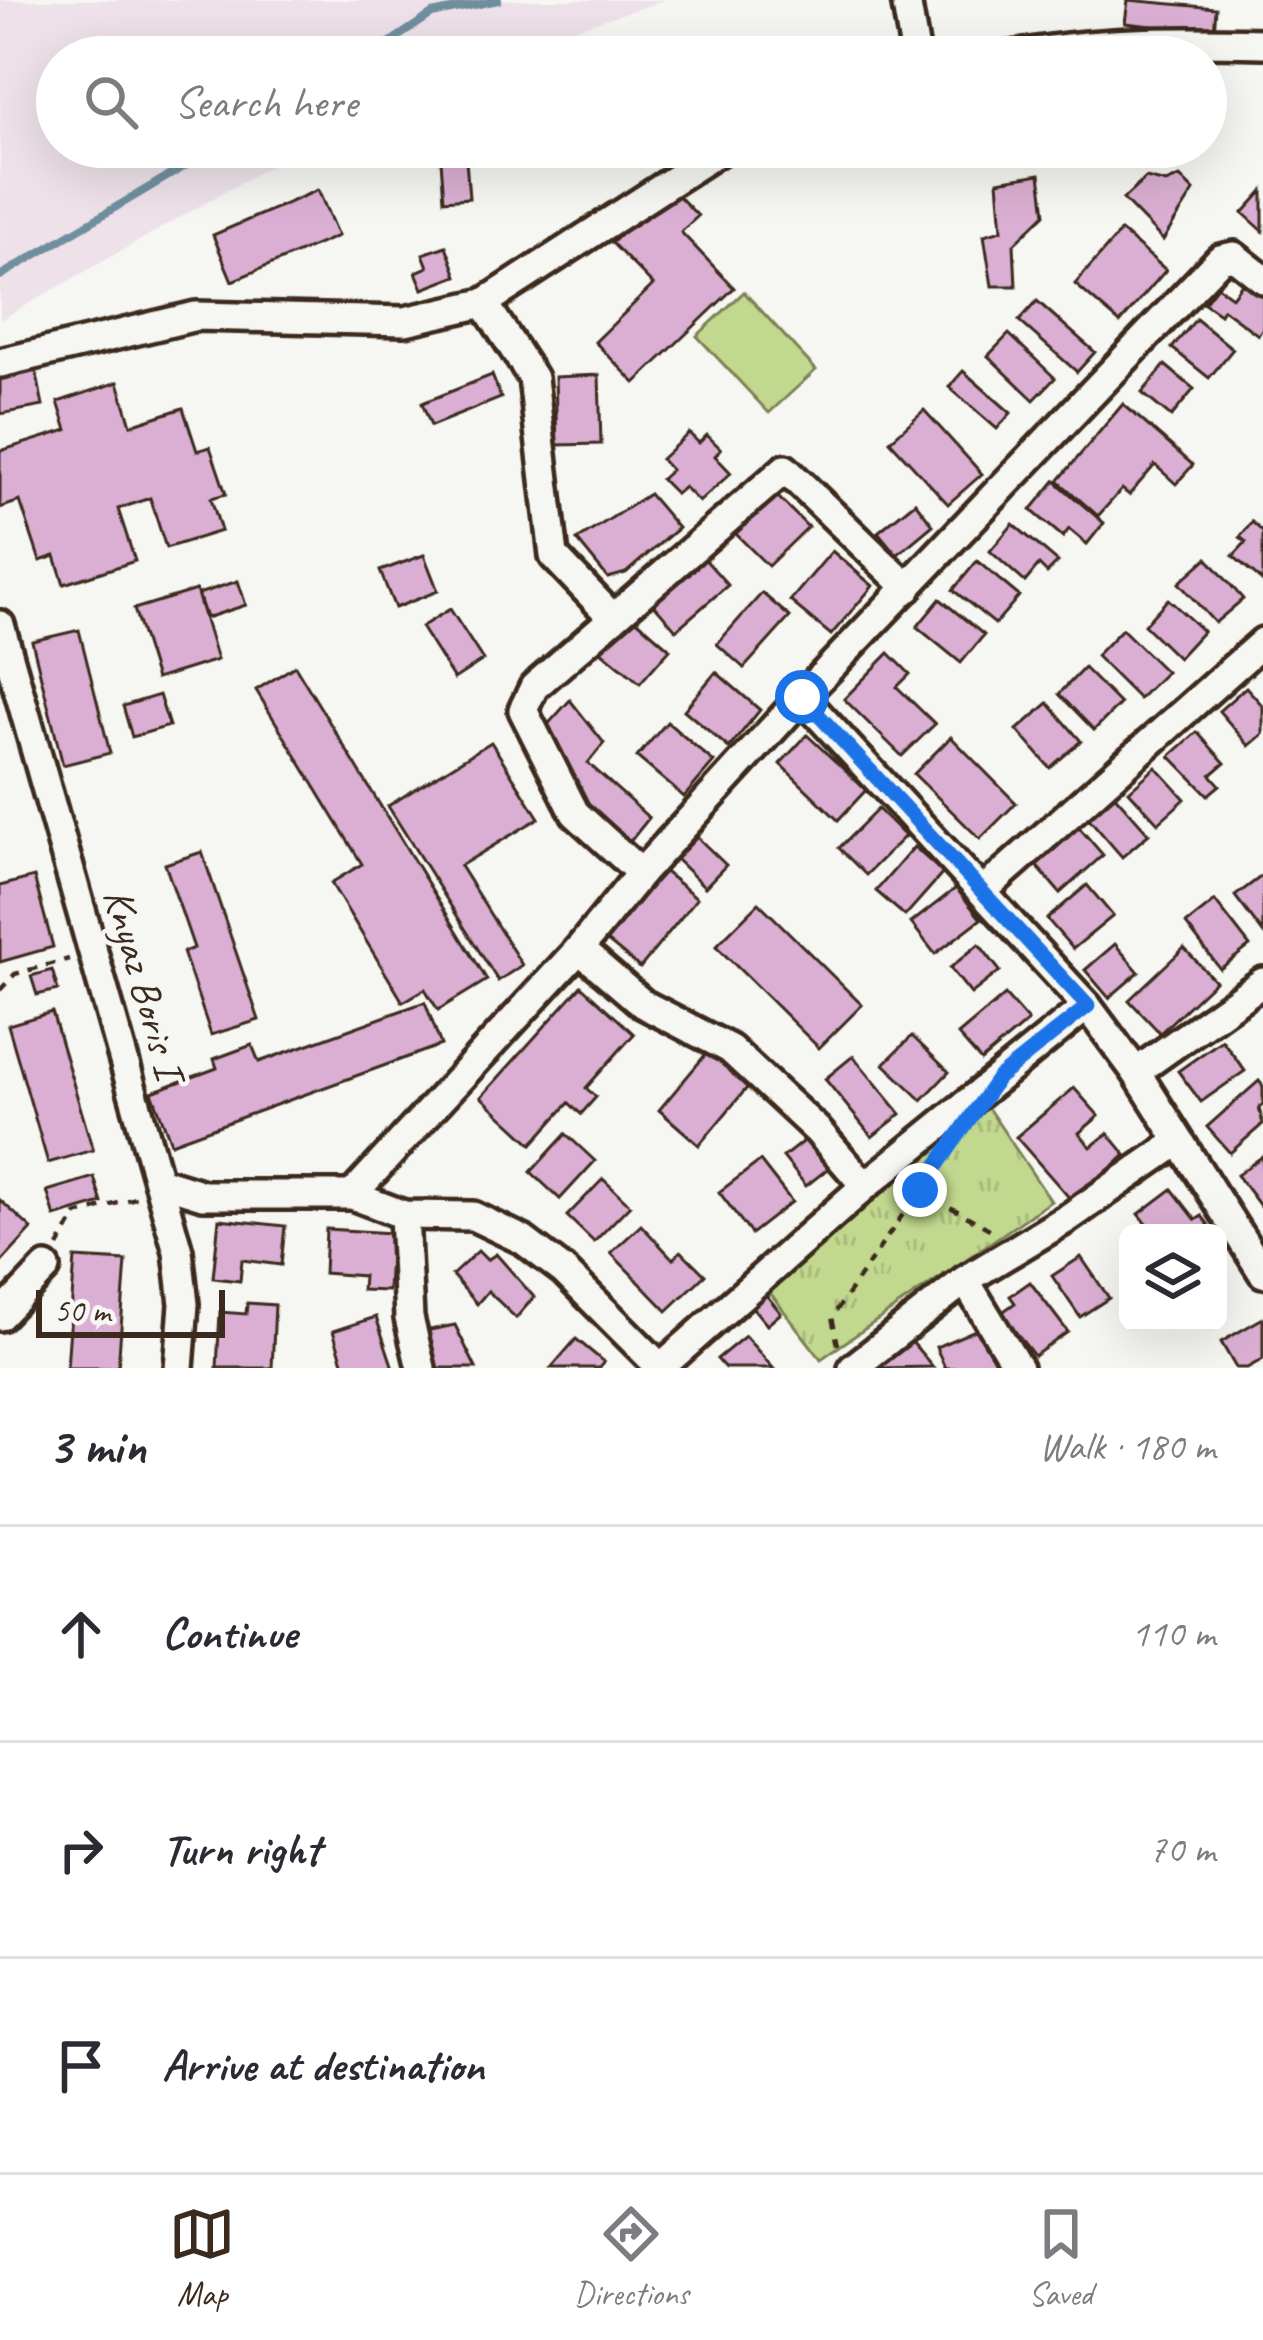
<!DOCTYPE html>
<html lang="en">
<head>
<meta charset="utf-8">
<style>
	body { margin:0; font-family:Caveat,sans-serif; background:#f2f2f3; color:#2b2b33 }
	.controls { position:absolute; right:36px; bottom:36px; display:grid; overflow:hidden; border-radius:18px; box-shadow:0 12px 48px #0002 }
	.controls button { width:108px; height:108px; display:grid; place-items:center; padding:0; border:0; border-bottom:3px solid #e1e1e2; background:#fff; color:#2b2b33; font:60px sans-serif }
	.scale { position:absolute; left:36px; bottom:30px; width:189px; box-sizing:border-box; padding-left:12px; border:6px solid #3b2a1e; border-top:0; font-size:33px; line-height:42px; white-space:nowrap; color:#3b2a1e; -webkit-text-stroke:9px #f6f6f2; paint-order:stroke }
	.stop { position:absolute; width:36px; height:36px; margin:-27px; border:9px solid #1a73e8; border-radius:50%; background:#fff }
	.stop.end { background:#1a73e8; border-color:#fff; box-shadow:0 3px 12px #0008 }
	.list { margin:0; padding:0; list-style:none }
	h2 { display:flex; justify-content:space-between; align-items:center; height:156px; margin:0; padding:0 48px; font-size:51px }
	h2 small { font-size:39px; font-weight:400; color:#7c7c81 }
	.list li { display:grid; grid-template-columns:78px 1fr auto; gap:36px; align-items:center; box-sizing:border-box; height:216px; padding:0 48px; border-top:3px solid #e1e1e2 }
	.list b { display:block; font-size:45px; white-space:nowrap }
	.list em { font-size:39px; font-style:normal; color:#7c7c81 }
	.icon { flex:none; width:66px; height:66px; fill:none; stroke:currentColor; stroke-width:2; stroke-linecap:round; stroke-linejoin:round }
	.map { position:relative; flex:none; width:1263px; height:1368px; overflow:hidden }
	.search { position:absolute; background:#fff; box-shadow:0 12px 48px #0002; left:36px; right:36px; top:36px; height:132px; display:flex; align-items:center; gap:30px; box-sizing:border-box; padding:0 42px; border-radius:66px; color:#7c7c81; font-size:45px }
	.sheet { height:804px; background:#fff }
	nav { display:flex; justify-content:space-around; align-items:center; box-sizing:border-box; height:168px; border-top:3px solid #e1e1e2; background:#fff; font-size:33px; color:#7c7c81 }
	nav a { display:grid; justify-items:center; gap:6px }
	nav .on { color:#3b2a1e }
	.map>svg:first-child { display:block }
	.built { fill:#eee1e9 }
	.grass { fill:url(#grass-tufts); stroke:#7e8156; stroke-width:3 }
	.garden { fill:#c1d88e; stroke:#7e8156; stroke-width:3 }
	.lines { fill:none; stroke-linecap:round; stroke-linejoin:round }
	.stream { stroke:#708f9e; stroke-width:8 }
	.building { fill:#daafd3; stroke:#3b2a1e; stroke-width:3 }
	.minor-casing { stroke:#3b2a1e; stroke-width:36 }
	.path { stroke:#3b2a1e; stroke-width:4.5; stroke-dasharray:9 9; stroke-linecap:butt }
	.minor { stroke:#f6f6f2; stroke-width:27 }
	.route { stroke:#1a73e8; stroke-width:15 }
	.labels { text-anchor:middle; stroke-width:9; stroke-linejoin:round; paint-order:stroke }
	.street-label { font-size:42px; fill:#3b2a1e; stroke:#f6f6f2 }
</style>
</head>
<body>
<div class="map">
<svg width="1263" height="1368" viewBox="0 0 1263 1368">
	<defs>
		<pattern id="grass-tufts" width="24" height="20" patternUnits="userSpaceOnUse" patternTransform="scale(3)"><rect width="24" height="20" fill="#c1d88e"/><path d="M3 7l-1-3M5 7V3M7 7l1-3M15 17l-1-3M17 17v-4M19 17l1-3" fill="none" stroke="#a7ba7a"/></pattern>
	</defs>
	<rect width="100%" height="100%" fill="#f6f6f2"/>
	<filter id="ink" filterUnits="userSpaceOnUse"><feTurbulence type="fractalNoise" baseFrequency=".00833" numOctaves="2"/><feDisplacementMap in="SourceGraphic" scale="24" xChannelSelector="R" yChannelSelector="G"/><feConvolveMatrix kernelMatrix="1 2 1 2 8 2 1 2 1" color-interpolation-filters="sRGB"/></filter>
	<g filter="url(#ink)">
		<polygon class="built" points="0,0 665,0 485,57 57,57 57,147 303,147 0,320"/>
		<polygon class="grass" points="986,1105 1051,1201 821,1359 760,1280"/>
		<polygon class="garden" points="744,292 816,370 769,413 697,336"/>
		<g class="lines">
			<g class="stream">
				<polyline points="368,57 432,14 498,0"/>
				<polyline points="0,276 217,147"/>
			</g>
		</g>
		<g class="building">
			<polygon points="1128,0 1216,8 1214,33 1125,23"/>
			<polygon points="440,147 465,147 469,198 444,200"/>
			<polygon points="1040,174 1045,214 1014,244 1016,286 992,286 984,235 1002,230 998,181"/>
			<polygon points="1180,177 1194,191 1163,240 1123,199 1146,178 1166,183"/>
			<polygon points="670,187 698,216 681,232 734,288 635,383 595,342 653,285 612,243"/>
			<polygon points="318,190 338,236 232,281 213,235"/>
			<polygon points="1263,191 1263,231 1243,213"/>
			<polygon points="1121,231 1166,270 1120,323 1075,284"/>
			<polygon points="446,246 457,276 423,289 416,272 428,267 423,254"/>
			<polygon points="1246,278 1263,290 1263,328 1258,335 1223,309 1220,314 1204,303 1217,286 1232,297"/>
			<polygon points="1037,301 1095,352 1077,372 1019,321"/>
			<polygon points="1196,319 1233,349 1209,378 1172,348"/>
			<polygon points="1009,334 1055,378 1034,400 988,356"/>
			<polygon points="1165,365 1194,389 1171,417 1142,393"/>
			<polygon points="36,369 43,406 0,414 0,376"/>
			<polygon points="963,371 1011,413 997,429 949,387"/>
			<polygon points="492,375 501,398 431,426 422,403"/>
			<polygon points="599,375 601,444 557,445 555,377"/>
			<polygon points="118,382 131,425 183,408 197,451 210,447 226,494 211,498 221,531 166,548 150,498 118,509 135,561 64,584 55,556 40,561 20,501 0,508 0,451 67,430 58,402"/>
			<polygon points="1123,404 1193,465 1176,484 1155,465 1129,495 1122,489 1098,516 1058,481"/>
			<polygon points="924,410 982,474 948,504 890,441"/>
			<polygon points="689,433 699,443 707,435 721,449 715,456 731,473 699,502 684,487 676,494 661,479 671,470 661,459"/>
			<polygon points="1055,481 1104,523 1087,544 1069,529 1063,537 1031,510"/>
			<polygon points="774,493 808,527 768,566 735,533"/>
			<polygon points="649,494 678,528 626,573 608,578 577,540"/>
			<polygon points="915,502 933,525 897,555 878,532"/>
			<polygon points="1252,522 1263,532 1263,582 1233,556 1246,542 1240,537"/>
			<polygon points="1013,524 1058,562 1047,573 1039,565 1025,582 990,551"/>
			<polygon points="832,551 873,586 831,635 790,601"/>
			<polygon points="424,555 438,591 395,608 380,571"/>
			<polygon points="701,555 728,585 676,630 650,600"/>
			<polygon points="1207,558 1243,599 1215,623 1179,583"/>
			<polygon points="977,561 1019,596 995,624 953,590"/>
			<polygon points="238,581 246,605 206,618 198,594"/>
			<polygon points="196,590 217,660 156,679 134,609"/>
			<polygon points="762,593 790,617 744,668 717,644"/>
			<polygon points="940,599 984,635 961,663 917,627"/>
			<polygon points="1168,599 1203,631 1178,658 1144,625"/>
			<polygon points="450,609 483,660 454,679 421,627"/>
			<polygon points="632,616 670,649 640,683 601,651"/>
			<polygon points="1122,629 1166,672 1139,699 1096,656"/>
			<polygon points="79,630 110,753 63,765 32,641"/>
			<polygon points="889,653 910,674 897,687 935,724 902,756 844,699"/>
			<polygon points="295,666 487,980 438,1010 425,989 403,1002 331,883 362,864 256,690"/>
			<polygon points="1084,668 1120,704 1094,730 1059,694"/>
			<polygon points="716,672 760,710 729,748 684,710"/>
			<polygon points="1246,687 1263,706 1263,734 1249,746 1219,711"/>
			<polygon points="159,695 169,726 132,737 123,706"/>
			<polygon points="570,700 604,743 588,763 649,818 624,849 590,820 542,731"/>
			<polygon points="1048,703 1081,741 1050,768 1017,730"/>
			<polygon points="667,722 714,762 684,797 637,757"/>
			<polygon points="1197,732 1225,763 1211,775 1220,785 1208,795 1170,756"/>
			<polygon points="807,735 866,790 838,820 780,764"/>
			<polygon points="951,737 1016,803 980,839 914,774"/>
			<polygon points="491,742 539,818 460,866 522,965 498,981 388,806"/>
			<polygon points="1156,767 1185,799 1158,823 1129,791"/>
			<polygon points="1111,791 1149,834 1122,857 1085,814"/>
			<polygon points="878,809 905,836 866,875 839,848"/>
			<polygon points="1071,818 1103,855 1060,893 1028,856"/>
			<polygon points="697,837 726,865 705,887 676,859"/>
			<polygon points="914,847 943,873 905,916 876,891"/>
			<polygon points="202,852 259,1020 211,1035 183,952 194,948 165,864"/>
			<polygon points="661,869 697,898 640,968 605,939"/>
			<polygon points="1263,875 1263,933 1235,896"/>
			<polygon points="34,877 53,947 0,962 0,886"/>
			<polygon points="1087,885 1113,916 1073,949 1047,919"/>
			<polygon points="956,888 981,919 935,954 911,923"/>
			<polygon points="1215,901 1250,946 1220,969 1186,924"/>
			<polygon points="759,903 862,1005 819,1048 716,946"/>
			<polygon points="979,944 1000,971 971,994 950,968"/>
			<polygon points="1115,944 1139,972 1109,998 1085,970"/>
			<polygon points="1184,948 1215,981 1160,1033 1129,1000"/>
			<polygon points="52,970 58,990 37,995 31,976"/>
			<polygon points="581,986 634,1034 586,1088 596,1097 581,1114 569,1103 532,1144 481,1097"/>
			<polygon points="1005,995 1028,1021 981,1061 958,1035"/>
			<polygon points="425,1002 441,1045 171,1143 152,1092 217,1068 214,1059 252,1045 259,1062"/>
			<polygon points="52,1012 93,1150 48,1163 8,1025"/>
			<polygon points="912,1036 949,1072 922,1100 884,1064"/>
			<polygon points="1222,1040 1245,1071 1201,1102 1178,1071"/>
			<polygon points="711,1048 752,1082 699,1145 659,1110"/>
			<polygon points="853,1056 901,1114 872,1137 825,1079"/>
			<polygon points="1259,1081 1263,1086 1263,1104 1259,1108 1263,1124 1230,1153 1207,1127"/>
			<polygon points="1074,1088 1099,1116 1079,1133 1091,1147 1108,1133 1126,1155 1072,1201 1016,1137"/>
			<polygon points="566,1134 595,1161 560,1199 531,1172"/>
			<polygon points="811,1135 834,1164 806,1186 783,1157"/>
			<polygon points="1263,1156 1263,1210 1237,1175"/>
			<polygon points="760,1161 792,1202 751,1234 719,1192"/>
			<polygon points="94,1177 102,1203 55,1217 47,1191"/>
			<polygon points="603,1179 630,1205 594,1242 567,1216"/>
			<polygon points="1172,1189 1196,1220 1202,1216 1215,1233 1154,1233 1139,1214"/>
			<polygon points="0,1200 32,1229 0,1264"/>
			<polygon points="219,1219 285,1226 281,1265 242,1260 240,1281 213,1278"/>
			<polygon points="641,1225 673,1259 681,1251 705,1275 667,1311 611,1253"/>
			<polygon points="326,1229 391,1233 388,1291 362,1290 363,1276 324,1273"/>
			<polygon points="478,1251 487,1260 496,1254 534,1297 516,1318 488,1291 477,1304 452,1275"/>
			<polygon points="1081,1257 1109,1298 1080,1317 1052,1276"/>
			<polygon points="75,1258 126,1261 118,1368 67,1368"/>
			<polygon points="1030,1282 1068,1332 1034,1356 1001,1313 1015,1303 1010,1296"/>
			<polygon points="762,1290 781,1313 767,1325 748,1302"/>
			<polygon points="247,1303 275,1305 272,1368 217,1368 220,1312 246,1314"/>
			<polygon points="376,1317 393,1368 345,1368 333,1331"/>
			<polygon points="1263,1318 1263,1359 1247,1368 1236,1368 1221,1342"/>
			<polygon points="455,1325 476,1368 432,1368 425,1331"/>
			<polygon points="980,1328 997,1367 1003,1364 1005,1368 945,1368 936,1347"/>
			<polygon points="745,1336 773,1368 725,1368 717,1359"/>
			<polygon points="907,1336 933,1367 878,1368 874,1364"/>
			<polygon points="576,1339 604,1362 599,1368 551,1368"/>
		</g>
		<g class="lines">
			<g class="minor-casing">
				<g id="minor">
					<polyline points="906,0 916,57"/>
					<path d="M 1008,57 C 1092,40 1178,41 1263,43"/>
					<polyline points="484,303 533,378 554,556 613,618"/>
					<polyline points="0,363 196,316 405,321 484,303 725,147"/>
					<polyline points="0,625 178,1251 184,1304 179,1368"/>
					<polyline points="802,697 1087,1006 1136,1072 1263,1273"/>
					<polyline points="641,873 575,813 523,710 534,687 785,469 908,588"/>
					<polyline points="984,890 1263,642"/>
					<polyline points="579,949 643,1004 730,1049 817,1130 865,1186"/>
					<polyline points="1136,1072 1263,982"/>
					<polyline points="158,1181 203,1195 352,1195 404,1215 473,1216 523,1240 564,1271 661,1368"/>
					<polyline points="352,1195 579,949 641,873 802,697 1220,259 1234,256 1263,279"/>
					<polyline points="404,1215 409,1318 421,1368"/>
					<polyline points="965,1280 1018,1368"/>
					<polyline points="0,1316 46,1268"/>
					<polyline points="661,1367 865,1186 1087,1006"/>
					<polyline points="853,1368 965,1280 1068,1218 1179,1141"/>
				</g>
			</g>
			<g class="path">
				<polyline points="0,990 15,974 69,959"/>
				<polyline points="901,1189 920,1190 993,1231"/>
				<polyline points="58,1247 76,1215 139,1197"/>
				<polyline points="838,1345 832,1317 939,1162"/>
			</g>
			<use href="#minor" class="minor"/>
		</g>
	</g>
	<g class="lines" filter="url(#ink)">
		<polyline class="route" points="802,697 1088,1006 998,1078 920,1190"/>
	</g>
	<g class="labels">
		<g class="street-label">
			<text transform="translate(145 983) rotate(74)" y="15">Knyaz Boris I</text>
		</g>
	</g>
</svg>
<div class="controls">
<button><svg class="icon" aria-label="layers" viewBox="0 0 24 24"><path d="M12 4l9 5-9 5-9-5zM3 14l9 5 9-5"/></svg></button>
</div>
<div class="scale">50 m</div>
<div class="stop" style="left:802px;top:697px"></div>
<div class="stop end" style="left:920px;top:1190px"></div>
<div class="search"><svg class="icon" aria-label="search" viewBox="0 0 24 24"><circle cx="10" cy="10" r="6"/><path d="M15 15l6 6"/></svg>Search here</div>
</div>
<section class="sheet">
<h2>3 min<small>Walk · 180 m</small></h2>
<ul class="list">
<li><svg class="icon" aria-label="ahead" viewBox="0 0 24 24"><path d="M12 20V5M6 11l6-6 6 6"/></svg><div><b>Continue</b></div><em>110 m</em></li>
<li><svg class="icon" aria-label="right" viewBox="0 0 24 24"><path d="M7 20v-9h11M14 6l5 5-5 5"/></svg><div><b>Turn right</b></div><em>70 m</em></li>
<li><svg class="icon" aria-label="arrive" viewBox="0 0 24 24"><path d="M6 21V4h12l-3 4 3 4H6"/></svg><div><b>Arrive at destination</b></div></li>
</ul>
</section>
<nav>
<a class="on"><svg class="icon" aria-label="map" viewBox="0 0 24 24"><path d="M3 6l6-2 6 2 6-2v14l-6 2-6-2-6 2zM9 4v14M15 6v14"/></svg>Map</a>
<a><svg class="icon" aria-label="directions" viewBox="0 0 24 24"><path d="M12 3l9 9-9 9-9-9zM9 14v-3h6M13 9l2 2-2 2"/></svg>Directions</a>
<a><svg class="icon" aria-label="saved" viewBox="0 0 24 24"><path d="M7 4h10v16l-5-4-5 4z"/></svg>Saved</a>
</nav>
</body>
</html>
